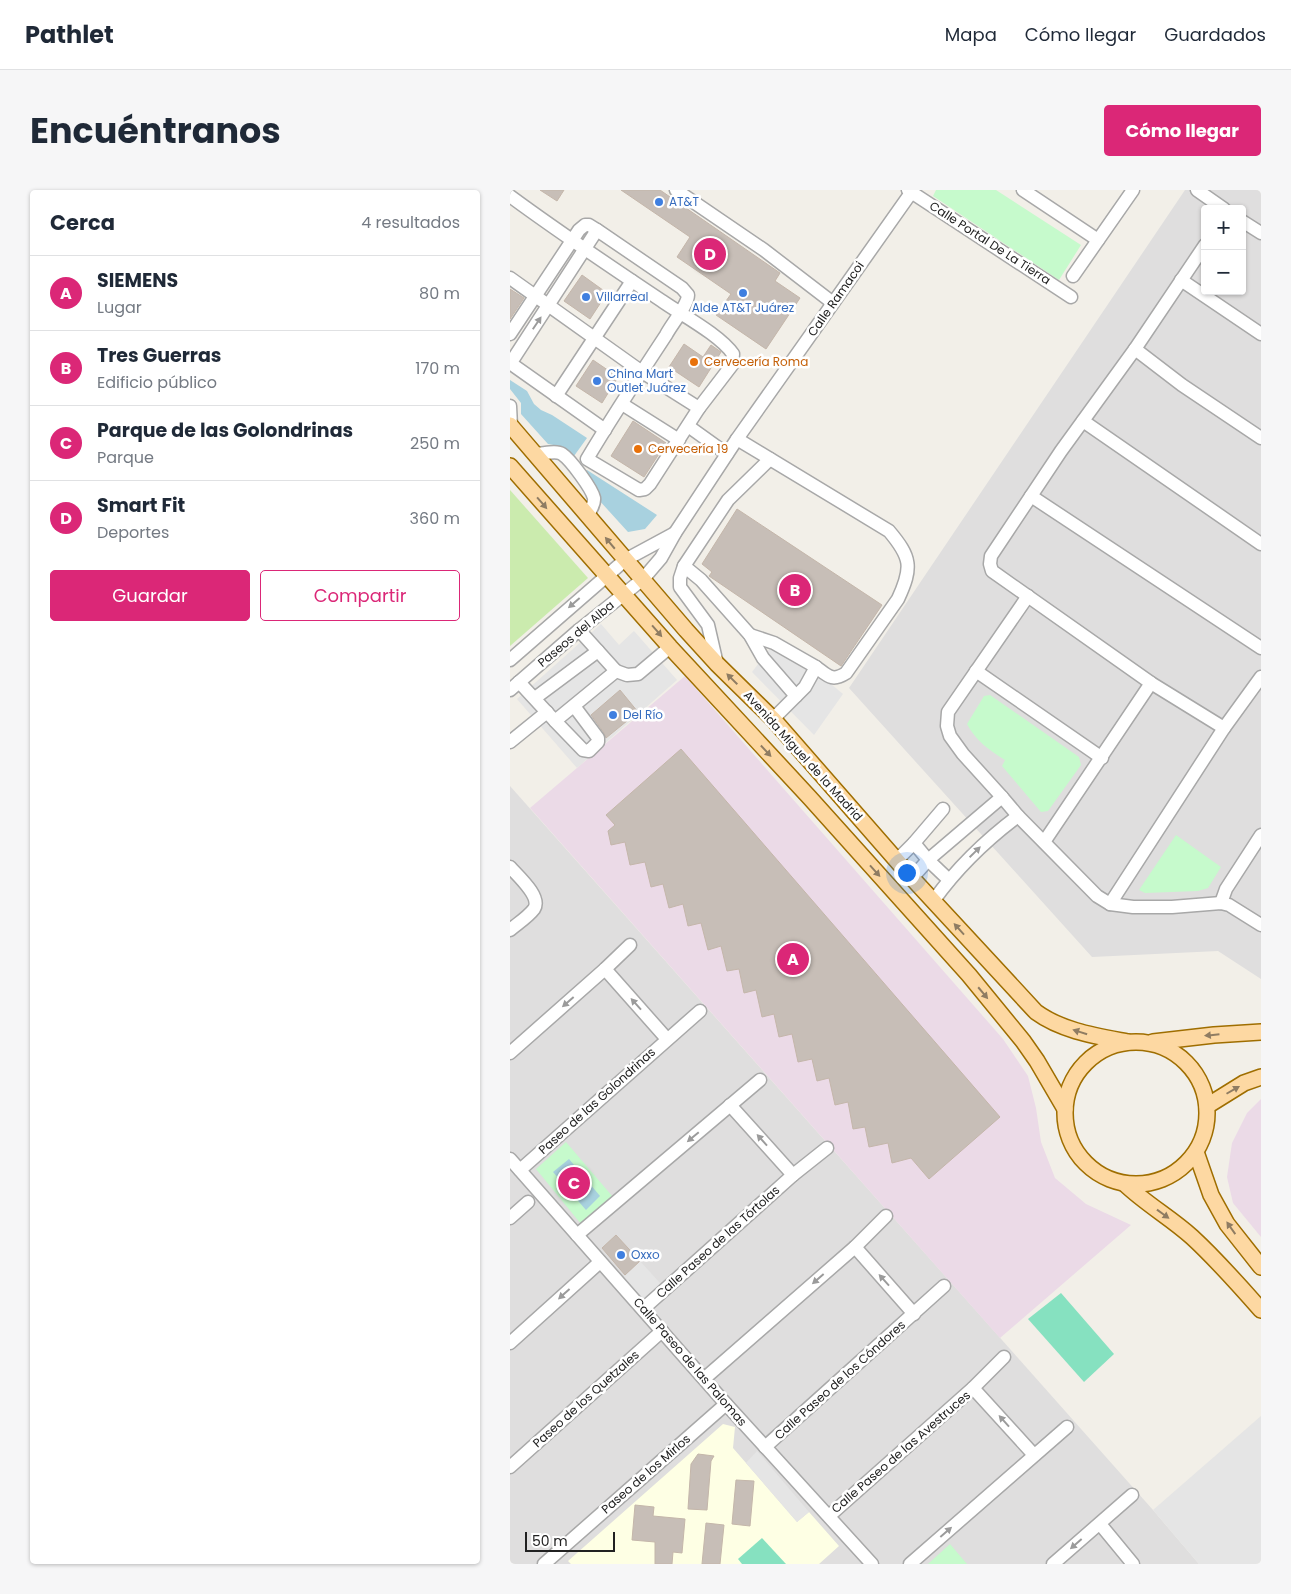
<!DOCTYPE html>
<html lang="es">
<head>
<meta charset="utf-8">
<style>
	body { margin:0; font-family:Poppins,sans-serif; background:#f6f6f7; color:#1f2937 }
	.controls { position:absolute; right:15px; top:15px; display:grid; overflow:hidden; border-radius:5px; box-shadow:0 1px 4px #0004 }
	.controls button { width:45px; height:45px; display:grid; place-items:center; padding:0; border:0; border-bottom:1px solid #e0e1e3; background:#fff; color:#1f2937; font:25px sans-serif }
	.scale { position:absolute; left:15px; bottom:12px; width:90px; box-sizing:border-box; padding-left:5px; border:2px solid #212121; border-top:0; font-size:14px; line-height:18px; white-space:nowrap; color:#212121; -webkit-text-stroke:4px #fff; paint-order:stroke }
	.you { position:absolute; left:396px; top:682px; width:18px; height:18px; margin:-12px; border:4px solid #fff; border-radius:50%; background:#1a73e8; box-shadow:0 0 0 8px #1a73e833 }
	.badge { display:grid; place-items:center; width:32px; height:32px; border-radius:50%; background:#db2777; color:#fff; font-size:16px; font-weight:700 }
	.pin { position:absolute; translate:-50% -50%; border:2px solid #fff; box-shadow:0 1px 5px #0006 }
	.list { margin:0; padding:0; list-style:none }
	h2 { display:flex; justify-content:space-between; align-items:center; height:65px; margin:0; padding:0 20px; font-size:21px }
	h2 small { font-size:16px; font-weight:400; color:#747a83 }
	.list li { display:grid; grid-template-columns:32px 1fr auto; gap:15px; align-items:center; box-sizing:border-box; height:75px; padding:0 20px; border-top:1px solid #e0e1e3 }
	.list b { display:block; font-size:19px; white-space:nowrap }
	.list p { margin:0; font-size:16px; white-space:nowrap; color:#747a83 }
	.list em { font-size:16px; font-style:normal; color:#747a83 }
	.actions { display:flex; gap:10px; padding:15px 20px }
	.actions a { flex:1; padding:11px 0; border:1px solid #db2777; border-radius:5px; text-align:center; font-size:18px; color:#db2777 }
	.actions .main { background:#db2777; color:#fff }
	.map { position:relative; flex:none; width:751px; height:1374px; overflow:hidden; border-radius:5px }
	header { display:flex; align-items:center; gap:30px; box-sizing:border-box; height:70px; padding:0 25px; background:#fff; border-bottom:1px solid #e0e1e3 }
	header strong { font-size:24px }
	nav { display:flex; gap:28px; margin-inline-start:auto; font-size:18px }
	.intro { display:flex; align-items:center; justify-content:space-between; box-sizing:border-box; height:120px; padding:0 30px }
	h1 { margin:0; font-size:35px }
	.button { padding:12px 22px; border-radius:5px; background:#db2777; color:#fff; font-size:18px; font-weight:700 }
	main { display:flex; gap:30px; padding:0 30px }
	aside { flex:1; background:#fff; border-radius:5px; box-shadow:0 1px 4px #0004 }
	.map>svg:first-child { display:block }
	.residential { fill:#dfdede; fill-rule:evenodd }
	.industrial { fill:#ebdae7 }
	.education { fill:#feffe4 }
	.grass { fill:#cbebae }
	.park { fill:#c6facc }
	.pitch { fill:#86e1c0 }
	.parking { fill:#e5e5e5 }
	.water { fill:#a8d1df }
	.building { fill:#c7beb7; stroke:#c4b6aa }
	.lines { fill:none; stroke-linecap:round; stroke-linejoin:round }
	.minor-casing { stroke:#a8a8a8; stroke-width:15 }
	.major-casing { stroke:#9f6e00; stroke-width:18 }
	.minor { stroke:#fff; stroke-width:12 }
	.major { stroke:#fdd8a2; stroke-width:15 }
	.oneway { fill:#9b9b9b }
	.oneway2 { fill:#8f7c62 }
	.shop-dot { fill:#3f7fe0; stroke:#fff; stroke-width:2 }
	.food-dot { fill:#e8710a; stroke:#fff; stroke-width:2 }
	.labels { text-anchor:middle; stroke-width:5; stroke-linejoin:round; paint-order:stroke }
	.shop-label { font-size:12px; fill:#366cbe; stroke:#fff; text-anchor:start }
	.street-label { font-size:12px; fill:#212121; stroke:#fff }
	.food-label { font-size:12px; fill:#c56008; stroke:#fff; text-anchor:start }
</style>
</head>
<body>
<header>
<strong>Pathlet</strong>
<nav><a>Mapa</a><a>Cómo llegar</a><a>Guardados</a></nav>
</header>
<div class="intro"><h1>Encuéntranos</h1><a class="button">Cómo llegar</a></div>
<main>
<aside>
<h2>Cerca<small>4 resultados</small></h2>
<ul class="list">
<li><span class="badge">A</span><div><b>SIEMENS</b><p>Lugar</p></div><em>80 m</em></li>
<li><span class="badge">B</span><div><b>Tres Guerras</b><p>Edificio público</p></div><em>170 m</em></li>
<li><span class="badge">C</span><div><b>Parque de las Golondrinas</b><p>Parque</p></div><em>250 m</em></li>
<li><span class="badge">D</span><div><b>Smart Fit</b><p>Deportes</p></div><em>360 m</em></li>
</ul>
<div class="actions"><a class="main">Guardar</a><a>Compartir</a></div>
</aside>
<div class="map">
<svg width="751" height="1374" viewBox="0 0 751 1374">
	<rect width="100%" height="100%" fill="#f2efe8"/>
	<g class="residential">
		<path d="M 675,0 L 751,0 L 751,789 L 708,761 L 582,767 L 339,498 ZM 695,19 L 732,19 L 732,101 L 695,101 Z"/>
		<polygon points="0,596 643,1320 689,1374 0,1374"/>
	</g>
	<g class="industrial">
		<polygon points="175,486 493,849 518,886 526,918 531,952 545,988 576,1014 621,1035 490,1148 20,618"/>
		<polygon points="751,909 751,1047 723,1013 717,987 722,953 737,923"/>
	</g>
	<polygon class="education" points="213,1234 225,1237 223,1258 287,1332 299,1322 329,1356 309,1374 61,1374 58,1371"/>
	<polygon class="grass" points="0,300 78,388 0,456"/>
	<g class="park">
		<polygon points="426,0 486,0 571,55 549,90 423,6"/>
		<path d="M 480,505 L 569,567 L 571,575 L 538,621 L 531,622 L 492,576 L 495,570 C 480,561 465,550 457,534 L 474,506 Z"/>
		<polygon points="666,645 711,677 698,698 688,701 635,703 629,700"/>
		<polygon points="56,952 103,1007 71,1034 26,979"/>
		<polygon points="440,1354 457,1374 418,1374"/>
	</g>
	<g class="pitch">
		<polygon points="551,1103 604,1164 574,1192 518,1129"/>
		<polygon points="252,1348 276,1374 232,1374 228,1369"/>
	</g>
	<g class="parking">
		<polygon points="91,434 109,455 124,441 167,490 67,578 7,509"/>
		<polygon points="267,449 333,504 304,545 242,482"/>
		<polygon points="130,1071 151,1094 133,1110 113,1087"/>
		<polygon points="751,1226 751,1374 689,1374 643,1320"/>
		<polygon points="247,1261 299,1322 287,1332 236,1273"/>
	</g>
	<g class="water">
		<polygon points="0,190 17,201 24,214 31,220 42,225 77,248 64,266 49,256 38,254 11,224 11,213 0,199"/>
		<path d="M 77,280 L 147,325 L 135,339 L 118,342 L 88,309 C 89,297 81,291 73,283 Z"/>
		<polygon points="59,969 90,1006 76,1020 43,982"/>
	</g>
	<g class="building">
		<polygon points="30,0 54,0 47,11"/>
		<polygon points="111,0 150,0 270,83 265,91 290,108 256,159 206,125 221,104 167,67 180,47"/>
		<polygon points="72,85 97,103 80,129 54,111"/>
		<polygon points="0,99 14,108 0,129"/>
		<polygon points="174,154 193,167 201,155 211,162 189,197 159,177"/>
		<polygon points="83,170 108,187 92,213 66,196"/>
		<polygon points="123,231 156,253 134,287 101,266"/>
		<polygon points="227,319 372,415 331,476 199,386 202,382 192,374"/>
		<polygon points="110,500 128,522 96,548 94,543 81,525"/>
		<polygon points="171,559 490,927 419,989 401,968 382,973 378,953 359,957 355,937 343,939 338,912 325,915 319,888 307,891 302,869 288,872 282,844 269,847 264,824 252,827 246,800 234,803 229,779 217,781 211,756 198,760 191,733 178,736 173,714 159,718 153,694 141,697 135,672 120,675 115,652 101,655 98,641 105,635 96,625"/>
		<polygon points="106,1045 130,1071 115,1085 92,1058"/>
		<polygon points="188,1264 204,1266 201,1271 197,1320 178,1319 181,1274"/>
		<polygon points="226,1290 244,1291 240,1336 222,1334"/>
		<polygon points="125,1315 144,1317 143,1326 175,1329 172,1363 163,1362 162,1374 145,1374 145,1352 122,1350"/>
		<polygon points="196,1333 214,1335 210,1374 192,1374"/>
	</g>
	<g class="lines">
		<g class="minor-casing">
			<g id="minor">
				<polyline points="166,0 254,60 323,113"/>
				<polyline points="398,0 561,107"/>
				<polyline points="513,0 588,50"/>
				<polyline points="687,0 714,19"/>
				<path d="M 0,6 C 50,43 101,77 152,111 C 172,125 210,145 223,164 L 222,175 L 189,218 L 140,294 L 135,299 L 129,300 L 77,269 C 102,227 129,186 156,145 C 161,135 178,115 178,105 L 172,98 L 87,40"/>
				<polyline points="732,31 751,43"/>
				<polyline points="695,55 625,159 551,261 481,366 480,374 482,381 641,493 714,538"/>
				<polyline points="563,86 623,0"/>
				<polyline points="0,88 132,182 189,218"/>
				<polyline points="671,90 751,144"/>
				<polyline points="0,144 69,40 75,35 79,35 87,40 0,174"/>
				<polyline points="625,159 672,195 751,248"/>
				<polyline points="0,173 95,240"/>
				<polyline points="46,206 122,91"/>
				<polyline points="112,214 169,250"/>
				<polyline points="0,216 1,236"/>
				<polyline points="573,231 751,354"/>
				<polyline points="178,236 217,264"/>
				<path d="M 227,249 L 379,341 C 401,367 403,377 388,409 L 336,483 C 322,492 318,486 306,477 L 295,497 L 286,506"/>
				<path d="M 25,264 C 33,264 46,260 52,264 C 61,270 82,299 84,308 C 85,314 80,321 77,326"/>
				<polyline points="260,269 218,310 174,376 191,390 240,445 253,468 286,506 263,529"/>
				<polyline points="521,306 751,458"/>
				<polyline points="174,376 170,388 170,397 198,435 207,474"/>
				<polyline points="518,406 438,522 437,536 440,546 453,564 492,607 508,626 587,706 600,714 623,717 662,717 711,713 719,715 751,735"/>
				<polyline points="69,440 106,481"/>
				<polyline points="240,445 264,453 306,477"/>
				<polyline points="0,470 115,370 165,343"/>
				<polyline points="466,481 592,568"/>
				<polyline points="9,492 45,531 106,481 117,485 128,484 160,457"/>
				<polyline points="0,500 69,440 133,389 151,368 165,343 227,249 403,0"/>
				<polyline points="25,508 88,461"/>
				<polyline points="45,531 73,560 79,561 88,552 88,548 64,516"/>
				<polyline points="0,552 37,522"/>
				<polyline points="433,619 404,653 418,670 439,690"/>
				<polyline points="534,652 641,493"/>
				<polyline points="387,670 404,653"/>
				<path d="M 0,677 C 8,686 32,707 24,719 C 18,727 7,734 0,740"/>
				<polyline points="402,688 418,670 492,607"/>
				<path d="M 424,710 C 447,678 476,650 508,626"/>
				<polyline points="711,713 716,699 751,645"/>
				<polyline points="600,714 714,538 751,487"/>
				<polyline points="95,779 157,849"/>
				<polyline points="0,863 95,779 120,755"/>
				<polyline points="220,915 283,985"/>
				<polyline points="0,969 216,1214 362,1374"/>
				<polyline points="10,980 190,821"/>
				<polyline points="0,1028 18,1012"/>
				<polyline points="67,1045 250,890"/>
				<polyline points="345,1057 404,1124"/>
				<polyline points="133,1119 283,985 317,958"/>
				<polyline points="0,1153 90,1072"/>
				<polyline points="195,1188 345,1057 376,1026"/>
				<polyline points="463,1198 524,1265"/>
				<polyline points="255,1257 434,1096"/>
				<polyline points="0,1277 152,1141"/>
				<polyline points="319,1326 463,1198 494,1167"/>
				<polyline points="590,1334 623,1374"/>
				<polyline points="34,1374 216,1214"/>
				<polyline points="400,1374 557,1237"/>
				<polyline points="543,1374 622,1305"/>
			</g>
		</g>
		<g class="major-casing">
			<g id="major">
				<path d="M 0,235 L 176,440 L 207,474 L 263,529 L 402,688 L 526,822 C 552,841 586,846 618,852"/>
				<polyline points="0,276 160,457 300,608 459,785 513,851 527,871 555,919"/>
				<polyline points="643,852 704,845 751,842"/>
				<circle cx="626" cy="923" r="71"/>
				<polyline points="697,916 734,893 751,887"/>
				<polyline points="686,962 701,1005 717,1034 751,1077"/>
				<path d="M 615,994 C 636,1014 661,1028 682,1047 C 707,1070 729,1095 751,1120"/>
			</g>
		</g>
		<use href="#minor" class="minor"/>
		<use href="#major" class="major"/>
	</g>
	<defs><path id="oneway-solid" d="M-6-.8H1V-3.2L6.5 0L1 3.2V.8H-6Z" transform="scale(1.25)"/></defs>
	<g class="oneway">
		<use href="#oneway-solid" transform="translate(27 133) rotate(-56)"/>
		<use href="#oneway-solid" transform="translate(64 413) rotate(139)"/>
		<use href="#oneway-solid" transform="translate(465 662) rotate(-44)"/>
		<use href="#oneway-solid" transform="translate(58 812) rotate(139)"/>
		<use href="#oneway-solid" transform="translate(126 814) rotate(-132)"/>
		<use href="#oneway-solid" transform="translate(183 947) rotate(140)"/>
		<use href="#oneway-solid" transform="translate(252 950) rotate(-132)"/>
		<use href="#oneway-solid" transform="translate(308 1089) rotate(139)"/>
		<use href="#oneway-solid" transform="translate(374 1090) rotate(-132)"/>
		<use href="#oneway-solid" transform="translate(54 1104) rotate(138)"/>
		<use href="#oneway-solid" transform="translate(494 1231) rotate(-132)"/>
		<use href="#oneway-solid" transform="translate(436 1342) rotate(-41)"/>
		<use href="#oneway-solid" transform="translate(566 1354) rotate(139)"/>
	</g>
	<g class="oneway2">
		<use href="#oneway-solid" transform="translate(32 313) rotate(49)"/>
		<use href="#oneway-solid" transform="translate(100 353) rotate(-130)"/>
		<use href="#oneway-solid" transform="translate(147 441) rotate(49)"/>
		<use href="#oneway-solid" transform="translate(222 489) rotate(-135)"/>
		<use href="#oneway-solid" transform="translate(256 561) rotate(47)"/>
		<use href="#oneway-solid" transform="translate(365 681) rotate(48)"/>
		<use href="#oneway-solid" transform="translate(449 739) rotate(-132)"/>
		<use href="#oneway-solid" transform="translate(473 803) rotate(50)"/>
		<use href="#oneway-solid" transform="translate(570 842) rotate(-162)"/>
		<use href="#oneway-solid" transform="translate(702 845) rotate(174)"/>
		<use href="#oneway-solid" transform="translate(723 900) rotate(-30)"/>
		<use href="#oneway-solid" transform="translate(653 1024) rotate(36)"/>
		<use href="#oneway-solid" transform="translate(721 1038) rotate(-125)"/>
	</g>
	<g class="shop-dot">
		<circle cx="149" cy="12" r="5"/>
		<circle cx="233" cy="103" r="5"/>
		<circle cx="76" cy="107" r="5"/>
		<circle cx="87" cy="191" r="5"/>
		<circle cx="103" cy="525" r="5"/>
		<circle cx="111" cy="1065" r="5"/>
	</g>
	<g class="food-dot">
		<circle cx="184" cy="172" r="5"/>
		<circle cx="128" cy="259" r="5"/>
	</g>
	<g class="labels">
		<g class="shop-label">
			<text x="159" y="16">AT&amp;T</text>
			<text x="86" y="111">Villarreal</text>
			<text x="233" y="122" text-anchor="middle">Alde AT&amp;T Juárez</text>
			<text x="97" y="188">China Mart<tspan x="97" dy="14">Outlet Juárez</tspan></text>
			<text x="113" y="529">Del Río</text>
			<text x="121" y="1069">Oxxo</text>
		</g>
		<g class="street-label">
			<text transform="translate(480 53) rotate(33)" y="4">Calle Portal De La Tierra</text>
			<text transform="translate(326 109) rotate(-55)" y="4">Calle Ramacoi</text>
			<text transform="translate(66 444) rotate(-40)" y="4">Paseos del Alba</text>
			<text transform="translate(293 566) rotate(48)" y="4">Avenida Miguel de la Madrid</text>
			<text transform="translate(87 911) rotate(-42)" y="4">Paseo de las Golondrinas</text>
			<text transform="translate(208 1052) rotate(-42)" y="4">Calle Paseo de las Tórtolas</text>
			<text transform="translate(180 1172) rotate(49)" y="4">Calle Paseo de las Palomas</text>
			<text transform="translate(330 1190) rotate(-42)" y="4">Calle Paseo de los Cóndores</text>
			<text transform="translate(76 1209) rotate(-42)" y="4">Paseo de los Quetzales</text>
			<text transform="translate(391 1262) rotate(-41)" y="4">Calle Paseo de las Avestruces</text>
			<text transform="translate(136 1284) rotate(-41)" y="4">Paseo de los Mirlos</text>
		</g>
		<g class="food-label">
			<text x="194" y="176">Cervecería Roma</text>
			<text x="138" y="263">Cervecería 19</text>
		</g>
	</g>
</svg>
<div class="controls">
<button>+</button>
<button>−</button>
</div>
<div class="scale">50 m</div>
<div class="you"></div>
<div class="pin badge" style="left:283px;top:769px">A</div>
<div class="pin badge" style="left:285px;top:400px">B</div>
<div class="pin badge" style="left:64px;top:993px">C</div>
<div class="pin badge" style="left:200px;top:64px">D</div>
</div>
</main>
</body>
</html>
